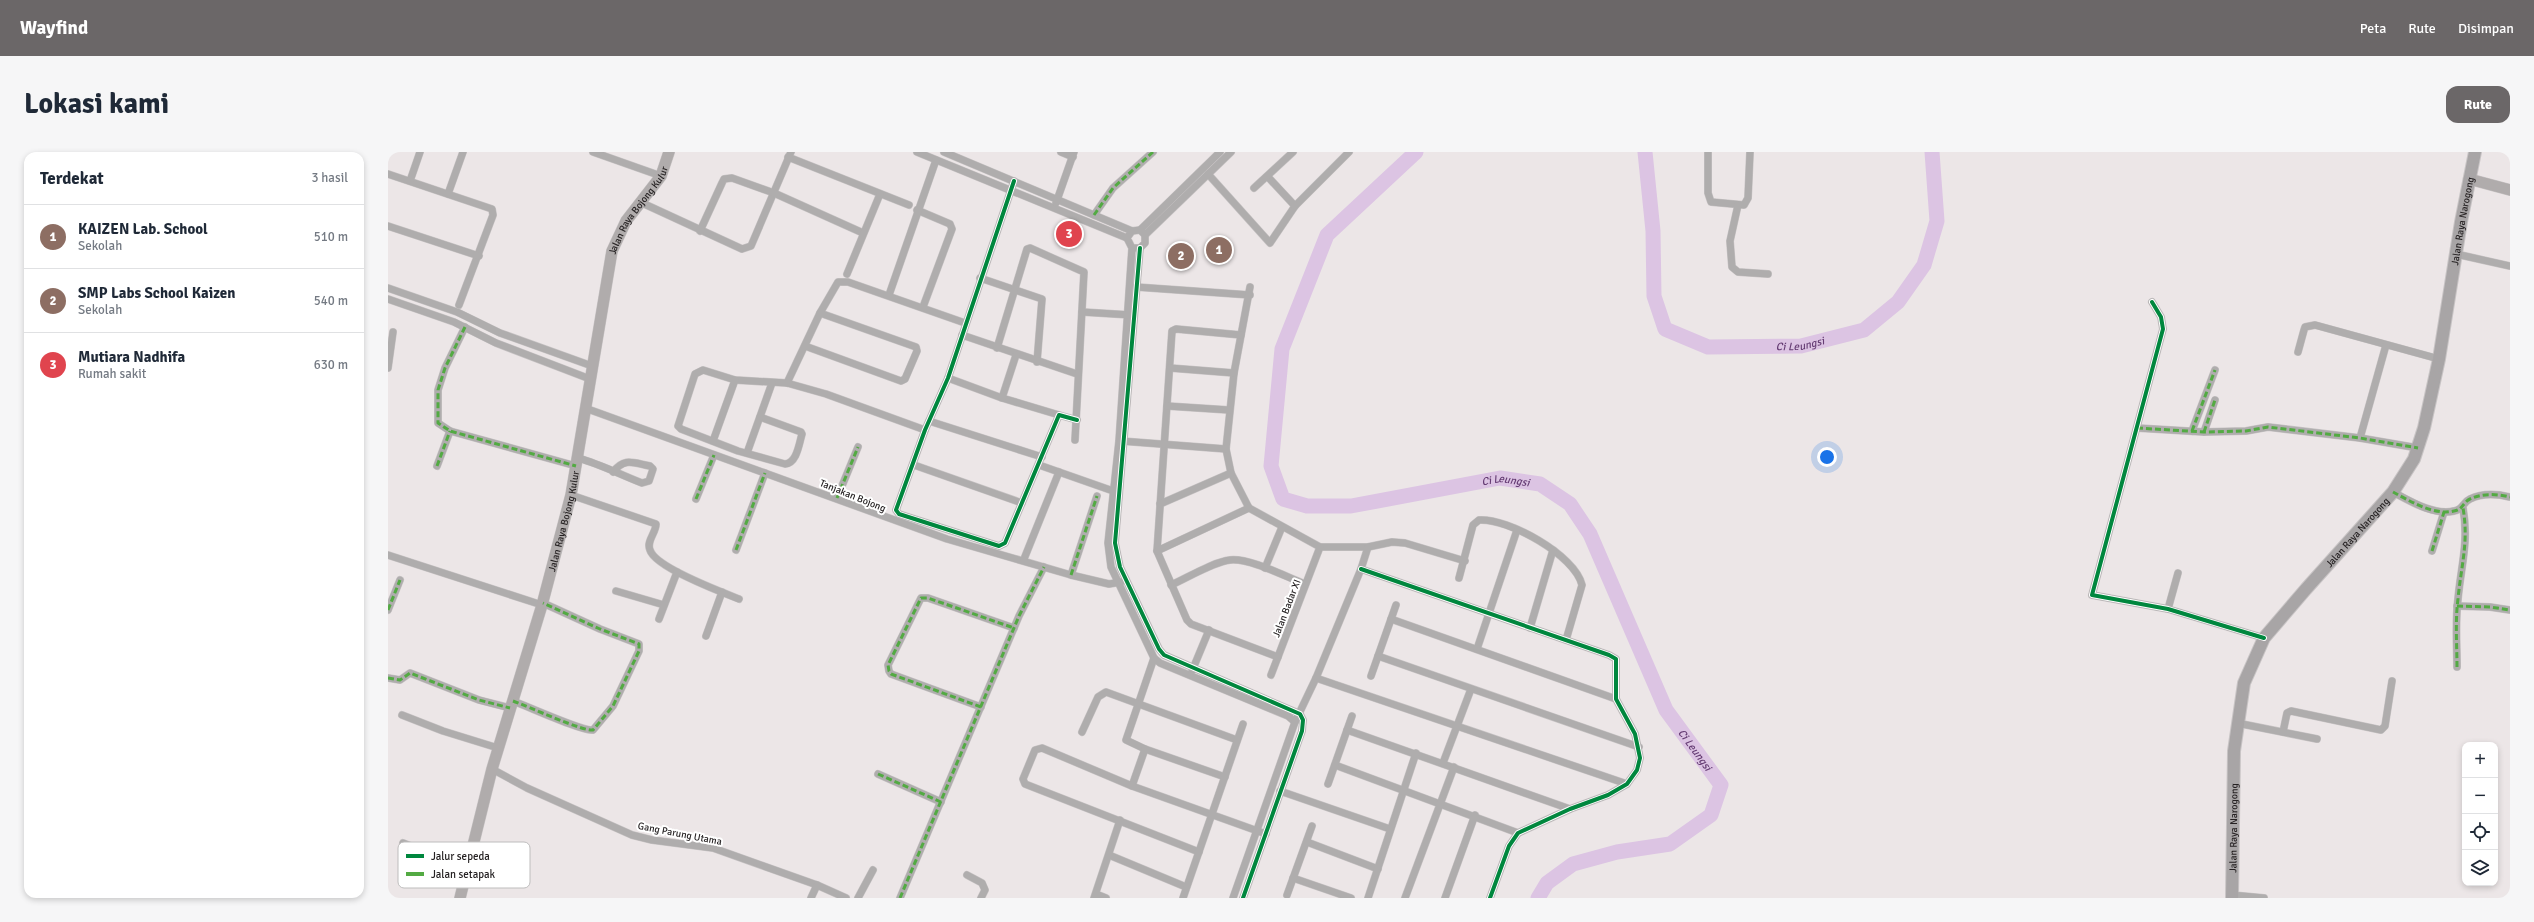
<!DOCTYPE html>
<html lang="id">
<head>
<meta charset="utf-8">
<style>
	body { margin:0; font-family:Signika,sans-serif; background:#f6f6f7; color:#1f2937 }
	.controls { position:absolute; right:12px; bottom:12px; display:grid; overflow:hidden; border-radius:8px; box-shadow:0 2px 6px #0003 }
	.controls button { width:36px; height:36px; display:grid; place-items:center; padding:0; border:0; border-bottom:1px solid #e0e1e3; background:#fff; color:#1f2937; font:20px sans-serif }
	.you { position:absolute; left:1439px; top:305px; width:14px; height:14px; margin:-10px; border:3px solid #fff; border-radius:50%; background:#1a73e8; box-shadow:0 0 0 6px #1a73e833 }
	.badge { display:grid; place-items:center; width:26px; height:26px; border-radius:50%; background:#6b6768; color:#fff; font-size:13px; font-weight:700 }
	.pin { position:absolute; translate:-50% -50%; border:2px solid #fff; box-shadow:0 1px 4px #0006 }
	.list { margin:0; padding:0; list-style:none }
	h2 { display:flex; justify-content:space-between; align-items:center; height:52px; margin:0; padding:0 16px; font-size:17px }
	h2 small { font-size:13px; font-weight:400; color:#747a83 }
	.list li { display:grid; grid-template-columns:26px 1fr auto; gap:12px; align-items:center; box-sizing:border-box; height:64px; padding:0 16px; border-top:1px solid #e0e1e3 }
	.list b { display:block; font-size:15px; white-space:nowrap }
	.list p { margin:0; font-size:13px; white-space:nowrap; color:#747a83 }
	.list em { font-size:13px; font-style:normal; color:#747a83 }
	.icon { flex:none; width:22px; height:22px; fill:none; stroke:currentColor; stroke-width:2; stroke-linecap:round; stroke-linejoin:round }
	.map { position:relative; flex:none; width:2122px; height:746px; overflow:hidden; border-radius:12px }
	header { display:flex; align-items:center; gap:24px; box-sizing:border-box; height:56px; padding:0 20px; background:#6b6768; color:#fff }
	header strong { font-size:19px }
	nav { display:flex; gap:22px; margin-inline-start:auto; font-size:14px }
	.intro { display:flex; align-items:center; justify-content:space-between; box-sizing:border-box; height:96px; padding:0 24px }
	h1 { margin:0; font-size:28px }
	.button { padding:10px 18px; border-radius:12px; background:#6b6768; color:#fff; font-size:14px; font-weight:700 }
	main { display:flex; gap:24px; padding:0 24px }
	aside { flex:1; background:#fff; border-radius:12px; box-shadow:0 2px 6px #0003 }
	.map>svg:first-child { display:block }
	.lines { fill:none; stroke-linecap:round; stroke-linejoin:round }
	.river { stroke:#dcc4e3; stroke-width:15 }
	.street-casing { stroke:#c8c4c5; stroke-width:8 }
	.secondary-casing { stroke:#c8c4c5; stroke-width:12 }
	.primary-casing { stroke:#c8c4c5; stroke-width:14 }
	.street { stroke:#afadad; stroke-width:7 }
	.secondary { stroke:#b0acac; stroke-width:11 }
	.primary { stroke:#a8a5a6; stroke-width:12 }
	.quiet { stroke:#53aa43; stroke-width:3; stroke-dasharray:6 3; stroke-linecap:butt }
	.cycleway-casing { stroke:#fff; stroke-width:6 }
	.cycleway { stroke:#00873e; stroke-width:4 }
	.labels { text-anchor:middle; stroke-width:4; stroke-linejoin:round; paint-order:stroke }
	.street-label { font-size:10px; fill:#262223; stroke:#fff }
	.water-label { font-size:11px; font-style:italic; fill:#663d74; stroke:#fff }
	.key { fill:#fff; stroke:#bebdbd; stroke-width:1 }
	.key-label { font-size:11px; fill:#262223 }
</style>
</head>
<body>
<header>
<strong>Wayfind</strong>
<nav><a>Peta</a><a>Rute</a><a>Disimpan</a></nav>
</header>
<div class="intro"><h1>Lokasi kami</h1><a class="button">Rute</a></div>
<main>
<aside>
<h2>Terdekat<small>3 hasil</small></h2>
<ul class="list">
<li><span class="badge" style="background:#8d6e63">1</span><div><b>KAIZEN Lab. School</b><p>Sekolah</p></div><em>510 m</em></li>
<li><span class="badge" style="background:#8d6e63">2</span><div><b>SMP Labs School Kaizen</b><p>Sekolah</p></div><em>540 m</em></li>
<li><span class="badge" style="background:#e0444e">3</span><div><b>Mutiara Nadhifa</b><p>Rumah sakit</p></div><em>630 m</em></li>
</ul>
</aside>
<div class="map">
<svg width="2122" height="746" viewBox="0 0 2122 746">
	<rect width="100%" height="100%" fill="#ece6e7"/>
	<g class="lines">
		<g class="river">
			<path id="s1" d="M 1028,0 L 939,83 L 894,197 L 883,314 L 895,347 L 919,354 L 963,354 L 1112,326 L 1152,332 L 1182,352 L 1202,382 L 1278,558 L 1333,633 L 1323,663 L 1282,692 L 1229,700 L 1185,712 L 1159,731 L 1150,746"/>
			<path id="s2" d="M 1257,0 L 1265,79 L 1266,144 L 1277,177 L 1320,195 L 1413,194 L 1476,178 L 1510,150 L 1536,113 L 1549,69 L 1544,0"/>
		</g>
		<g class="street-casing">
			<g id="street">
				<polyline points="205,0 273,24"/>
				<polyline points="529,0 739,86"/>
				<polyline points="556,0 744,79"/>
				<polyline points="673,0 685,5"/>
				<polyline points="1320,0 1320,41 1323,50 1356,53 1360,46 1362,0"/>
				<polyline points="400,5 521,53"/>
				<polyline points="0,22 104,57 105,63 71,153"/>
				<polyline points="820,22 882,91 907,54 961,0"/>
				<polyline points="880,25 907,54"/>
				<polyline points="22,29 32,0"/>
				<polyline points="626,29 560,226 537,278 508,358 511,362 611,394 617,391 671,263 689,268"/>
				<polyline points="866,36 905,0"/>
				<polyline points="60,42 75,0"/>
				<polyline points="252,50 354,97 363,94 403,0"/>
				<polyline points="668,51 686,0"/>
				<polyline points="1350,53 1342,89 1344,115 1350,120 1380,122"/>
				<polyline points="529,58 562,72 564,77 535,155"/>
				<polyline points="706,63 725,36 765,0"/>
				<polyline points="0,74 91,104"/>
				<polyline points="752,78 832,0"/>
				<polyline points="312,79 334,31 336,27 344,26 386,41 475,81"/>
				<polyline points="757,83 843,0"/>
				<polyline points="744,96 752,96 757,91 757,83 752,78 744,79 739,86 744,96 731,289 720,391 723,415 766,506 772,511 900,564 907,570"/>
				<polyline points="752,96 727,391 732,415 771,497 776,503 912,562 915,568 914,579 855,746"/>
				<polyline points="2068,102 2122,114"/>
				<polyline points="459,122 492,42"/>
				<polyline points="592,126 654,147 649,210"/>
				<polyline points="748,135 862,143"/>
				<polyline points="862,135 846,221 838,297 843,321 861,356 932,395 980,395 1004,390 1017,391 1077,409"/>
				<polyline points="0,136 69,160 112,181 204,214"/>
				<polyline points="501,143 548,8"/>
				<polyline points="0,147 66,170 108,191 202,227"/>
				<polyline points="1764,150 1773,165 1775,177 1704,443 1780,457 1876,486"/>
				<polyline points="694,160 743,163"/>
				<polyline points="77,175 57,216 50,238 50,271 62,279 188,314"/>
				<polyline points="574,183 689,222"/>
				<polyline points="853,183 788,177 784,179 769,399 799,468 803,472 890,505"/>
				<polyline points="417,194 513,229 517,227 529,199 528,195 432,161"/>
				<polyline points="609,196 639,97 642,96 696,120 687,288"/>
				<polyline points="1910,200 1916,178 1917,175 1927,173 2051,207"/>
				<polyline points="0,216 5,180"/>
				<polyline points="782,216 846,221"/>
				<polyline points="560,226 614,246 671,263"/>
				<polyline points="399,231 432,161 450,130 460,130 577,171"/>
				<polyline points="614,246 628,203"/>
				<polyline points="779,254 841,258"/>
				<polyline points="197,256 559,387 683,423 721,432 733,430"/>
				<path d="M 372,265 L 413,280 L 414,282 C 411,292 409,311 397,312 L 350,299 L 293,277 L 290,274 L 307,222 L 315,218 L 347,228 L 399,231 L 438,242 L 537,278"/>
				<polyline points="541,269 654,305"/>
				<polyline points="1749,276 1816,280 1858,279 1880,275 1972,286 2030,296"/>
				<polyline points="1804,279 1827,218"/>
				<polyline points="1816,280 1827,248"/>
				<polyline points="1972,286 1998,193"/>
				<polyline points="325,289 347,228"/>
				<polyline points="733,289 838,297"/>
				<polyline points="359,301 384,231"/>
				<path d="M 190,306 C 212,312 233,323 254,331 L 261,329 L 265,317 L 262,314 C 245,311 237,305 225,320"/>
				<polyline points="526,313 634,351"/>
				<polyline points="651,313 728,340"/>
				<polyline points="49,314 62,279"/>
				<path d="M 2005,340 C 2022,349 2046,364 2066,359 C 2075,358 2075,350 2082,347 C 2094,341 2110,342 2122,345"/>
				<path d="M 183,343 L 268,372 C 268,381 258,389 262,398 C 267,415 333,440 351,447"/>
				<polyline points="449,346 470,295"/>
				<polyline points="308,347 326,303"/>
				<polyline points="772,352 843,321"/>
				<polyline points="348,398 377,321"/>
				<polyline points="769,399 861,356"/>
				<polyline points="2044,399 2056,360"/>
				<polyline points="0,403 154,453"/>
				<polyline points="636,407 671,320"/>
				<polyline points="877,416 894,375"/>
				<polyline points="973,417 1221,503 1228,507 1228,547 1247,582 1252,606 1249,618 1239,632 1220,643 1182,657 1130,681 1121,694 1102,746"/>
				<polyline points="683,423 709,344"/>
				<path d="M 1071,426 L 1085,373 L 1091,368 C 1120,366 1187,403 1194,433 L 1178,488"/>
				<path d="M 783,433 C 799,426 825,410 842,408 C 863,406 898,425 917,432"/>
				<polyline points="228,439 276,453"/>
				<polyline points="2069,454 2102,455 2122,458"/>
				<polyline points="1780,457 1790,421"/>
				<polyline points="0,458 12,428"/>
				<polyline points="271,467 289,420"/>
				<polyline points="1003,467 1228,547"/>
				<polyline points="1142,476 1165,398"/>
				<polyline points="318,484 334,440"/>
				<polyline points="1089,497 1129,378"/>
				<polyline points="990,504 1251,595"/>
				<polyline points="766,506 738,588 757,597 837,625"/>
				<path d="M 2069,515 C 2069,493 2067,470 2070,447 C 2073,414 2081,390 2075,356"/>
				<polyline points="804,519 821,478"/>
				<polyline points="883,523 932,395"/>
				<polyline points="983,524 1008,453"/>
				<polyline points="0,526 12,528 22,521 91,548 122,556"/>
				<polyline points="928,526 1239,632"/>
				<path d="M 125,549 C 139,554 196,580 205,578 L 225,554 L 251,499 L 251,492 L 212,477 L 155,451"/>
				<polyline points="593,555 503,522 501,519 500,513 533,446 540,446 626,476"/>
				<polyline points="14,563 55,579 110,596"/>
				<polyline points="1849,571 1929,587"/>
				<polyline points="959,578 1182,657"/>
				<polyline points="694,580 710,545 718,540 849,588"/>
				<polyline points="1895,580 1899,561 1903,559 1993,578 1997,574 2004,529"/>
				<polyline points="1055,611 1083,537"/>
				<polyline points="947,613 1130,681"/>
				<polyline points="104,617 139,636 244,683 264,688 325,696 429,733 458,746"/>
				<polyline points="490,622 553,650"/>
				<polyline points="940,632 964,564"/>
				<polyline points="744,634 757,597"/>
				<polyline points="892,639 1002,677"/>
				<polyline points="919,690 990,717"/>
				<polyline points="15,691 33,698 29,712 76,728"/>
				<polyline points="811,700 637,632 635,627 647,598 654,596 744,634 878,682"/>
				<polyline points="721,703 798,735"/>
				<polyline points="579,723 594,731 597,738 593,746"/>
				<polyline points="905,726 963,746"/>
				<polyline points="708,742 718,746"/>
				<polyline points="899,743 924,674"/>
				<polyline points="1844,743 1876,746"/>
				<polyline points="423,746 429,733"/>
				<polyline points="470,746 485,718"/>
				<polyline points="512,746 631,464 656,415"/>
				<polyline points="706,746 732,668"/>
				<polyline points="795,746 855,572"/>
				<polyline points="845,746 907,570 928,526 973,417 980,395"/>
				<polyline points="980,746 1028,601"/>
				<polyline points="1017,746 1066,615"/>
				<polyline points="1057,746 1087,663"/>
			</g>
		</g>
		<g class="secondary-casing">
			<g id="secondary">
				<polyline points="2081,27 2122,38"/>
				<path id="s3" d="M 72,746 L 104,617 L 154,453 L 183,343 L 224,99 L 238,69 L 273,24 L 281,0"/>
			</g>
		</g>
		<g class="primary-casing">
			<g id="primary">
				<path id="s4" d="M 1844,746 L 1846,599 L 1856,531 L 1876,486 L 1918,437 L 2005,340 L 2026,307 L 2036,276 L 2051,207 L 2073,70 L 2087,0"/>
			</g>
		</g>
		<use href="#street" class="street"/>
		<use href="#secondary" class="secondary"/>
		<use href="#primary" class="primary"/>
		<g class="quiet">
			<polyline points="706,63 725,36 765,0"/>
			<polyline points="77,175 57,216 50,238 50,271 62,279 188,314"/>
			<polyline points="1749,276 1816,280 1858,279 1880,275 1972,286 2030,296"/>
			<polyline points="1804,279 1827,218"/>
			<polyline points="1816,280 1827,248"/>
			<polyline points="49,314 62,279"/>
			<path d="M 2005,340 C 2022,349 2046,364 2066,359 C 2075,358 2075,350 2082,347 C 2094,341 2110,342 2122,345"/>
			<polyline points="449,346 470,295"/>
			<polyline points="308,347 326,303"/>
			<polyline points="348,398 377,321"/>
			<polyline points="2044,399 2056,360"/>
			<polyline points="683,423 709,344"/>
			<polyline points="2069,454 2102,455 2122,458"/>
			<polyline points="0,458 12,428"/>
			<path d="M 2069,515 C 2069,493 2067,470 2070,447 C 2073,414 2081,390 2075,356"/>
			<polyline points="0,526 12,528 22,521 91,548 122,556"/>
			<path d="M 125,549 C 139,554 196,580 205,578 L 225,554 L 251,499 L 251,492 L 212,477 L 155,451"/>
			<polyline points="593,555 503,522 501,519 500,513 533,446 540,446 626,476"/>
			<polyline points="490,622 553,650"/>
			<polyline points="512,746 631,464 656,415"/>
		</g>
		<g class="cycleway-casing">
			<g id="cycleway">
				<polyline points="626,29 560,226 537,278 508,358 511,362 611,394 617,391 671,263 689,268"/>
				<polyline points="752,96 727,391 732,415 771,497 776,503 912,562 915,568 914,579 855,746"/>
				<polyline points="1764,150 1773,165 1775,177 1704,443 1780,457 1876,486"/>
				<polyline points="973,417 1221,503 1228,507 1228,547 1247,582 1252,606 1249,618 1239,632 1220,643 1182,657 1130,681 1121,694 1102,746"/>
			</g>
		</g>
		<use href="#cycleway" class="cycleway"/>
	</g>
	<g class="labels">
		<g class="street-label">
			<text dy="4" stroke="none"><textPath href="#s3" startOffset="714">Jalan Raya Bojong Kulur</textPath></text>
			<text dy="4" stroke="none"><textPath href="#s4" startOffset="742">Jalan Raya Narogong</textPath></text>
			<text transform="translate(465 343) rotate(22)" y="4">Tanjakan Bojong</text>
			<text dy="4" stroke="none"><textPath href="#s3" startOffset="391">Jalan Raya Bojong Kulur</textPath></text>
			<text dy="4" stroke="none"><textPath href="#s4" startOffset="406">Jalan Raya Narogong</textPath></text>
			<text transform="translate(898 456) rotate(-69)" y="4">Jalan Badar XI</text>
			<text dy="4" stroke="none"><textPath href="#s4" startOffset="70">Jalan Raya Narogong</textPath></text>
			<text transform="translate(292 681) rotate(11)" y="4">Gang Parung Utama</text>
		</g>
		<g class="water-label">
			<text dy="4" stroke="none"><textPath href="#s2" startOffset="318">Ci Leungsi</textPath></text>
			<text dy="4" stroke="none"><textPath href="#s1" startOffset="623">Ci Leungsi</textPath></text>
			<text dy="4" stroke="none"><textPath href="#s1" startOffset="971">Ci Leungsi</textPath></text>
		</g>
	</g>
	<rect x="10" y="690" width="132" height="46" rx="6" class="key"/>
	<rect x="18" y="702" width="18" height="4" fill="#00873e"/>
	<rect x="18" y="720" width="18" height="4" fill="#53aa43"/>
	<g class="key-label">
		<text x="43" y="708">Jalur sepeda</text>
		<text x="43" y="726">Jalan setapak</text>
	</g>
</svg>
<div class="controls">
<button>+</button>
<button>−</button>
<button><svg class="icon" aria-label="locate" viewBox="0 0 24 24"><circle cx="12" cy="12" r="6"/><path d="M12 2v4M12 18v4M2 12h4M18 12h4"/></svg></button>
<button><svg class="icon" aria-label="layers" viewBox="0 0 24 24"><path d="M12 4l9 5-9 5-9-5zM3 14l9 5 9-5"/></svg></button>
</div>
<div class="you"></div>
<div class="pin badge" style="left:831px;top:98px;background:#8d6e63">1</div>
<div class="pin badge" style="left:793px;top:104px;background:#8d6e63">2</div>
<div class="pin badge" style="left:681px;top:82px;background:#e0444e">3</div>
</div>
</main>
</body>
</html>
